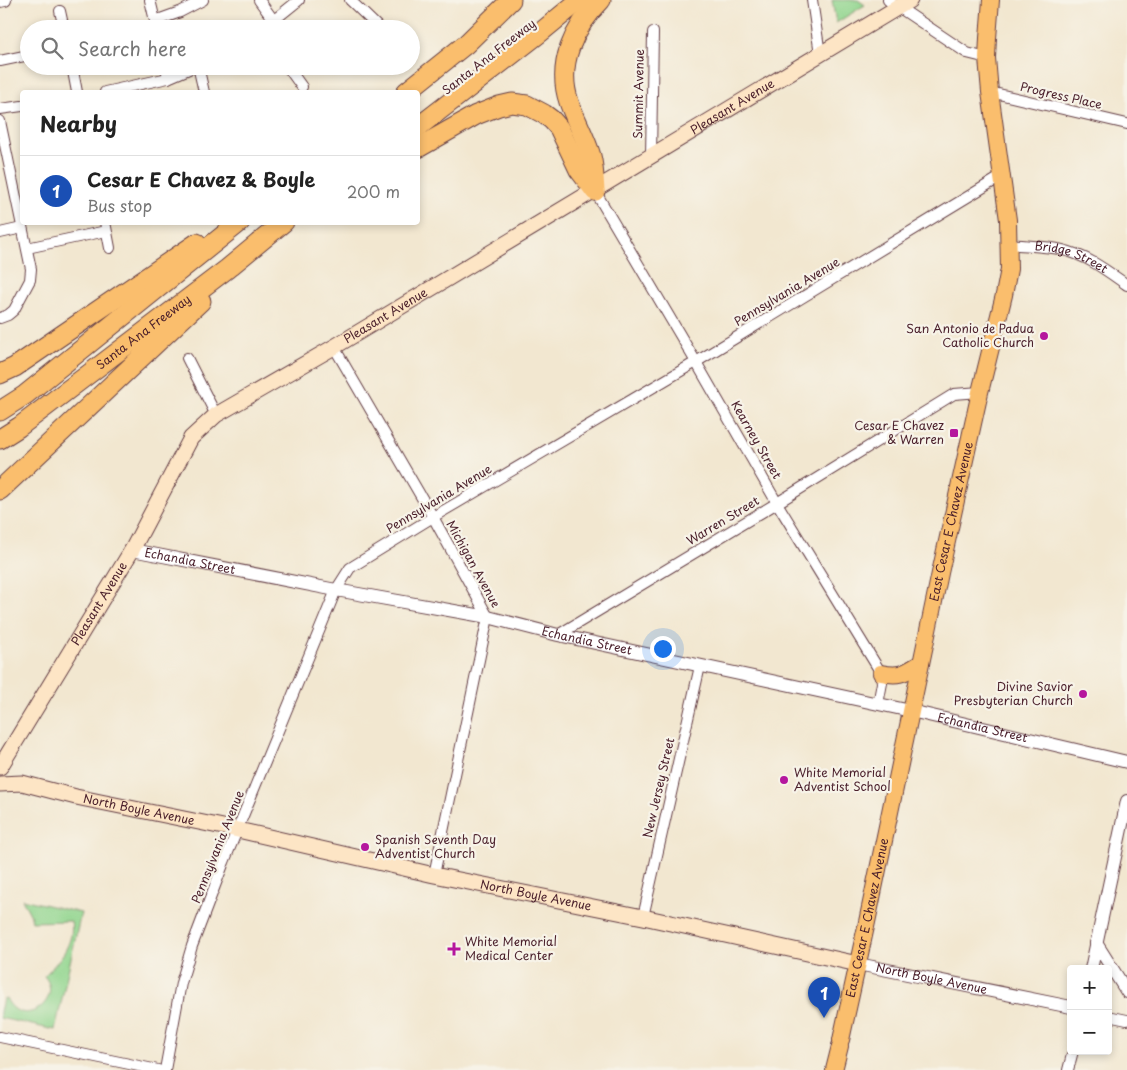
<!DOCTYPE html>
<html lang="en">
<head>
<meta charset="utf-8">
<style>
	body { margin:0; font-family:"Playpen Sans",sans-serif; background:#f6f6f6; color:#222 }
	.controls { position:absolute; right:15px; bottom:15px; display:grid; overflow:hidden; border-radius:5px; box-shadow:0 2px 8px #0003 }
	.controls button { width:45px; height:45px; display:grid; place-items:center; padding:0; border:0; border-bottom:1px solid #e0e0e0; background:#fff; color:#222; font:25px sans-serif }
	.you { position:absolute; left:662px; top:648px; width:18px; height:18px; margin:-12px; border:4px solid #fff; border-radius:50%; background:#1a73e8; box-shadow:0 0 0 8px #1a73e833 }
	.badge { display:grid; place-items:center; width:32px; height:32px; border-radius:50%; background:#b5179e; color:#fff; font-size:16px; font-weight:700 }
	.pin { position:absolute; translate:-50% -41px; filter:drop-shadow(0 1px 2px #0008) }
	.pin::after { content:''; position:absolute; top:26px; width:18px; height:15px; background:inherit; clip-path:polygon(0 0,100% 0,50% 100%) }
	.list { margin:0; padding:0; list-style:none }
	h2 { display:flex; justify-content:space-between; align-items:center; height:65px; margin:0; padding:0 20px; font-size:21px }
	h2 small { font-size:16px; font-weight:400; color:#767676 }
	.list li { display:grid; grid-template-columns:32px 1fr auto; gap:15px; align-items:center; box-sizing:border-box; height:70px; padding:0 20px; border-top:1px solid #e0e0e0 }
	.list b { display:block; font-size:19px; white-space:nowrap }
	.list p { margin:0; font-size:16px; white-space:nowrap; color:#767676 }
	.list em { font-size:16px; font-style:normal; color:#767676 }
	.icon { flex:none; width:28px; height:28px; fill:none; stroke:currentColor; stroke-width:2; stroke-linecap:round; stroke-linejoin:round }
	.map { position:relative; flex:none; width:1127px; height:1070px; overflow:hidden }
	.search { position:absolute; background:#fff; box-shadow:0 2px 8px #0003; left:20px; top:20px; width:400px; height:55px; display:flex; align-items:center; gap:12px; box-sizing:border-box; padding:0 18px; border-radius:28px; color:#767676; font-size:19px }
	.panel { position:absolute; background:#fff; box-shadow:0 2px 8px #0003; left:20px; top:90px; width:400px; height:135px; border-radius:5px }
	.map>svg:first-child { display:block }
	.green { fill:#91d58e; stroke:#6e7a5c }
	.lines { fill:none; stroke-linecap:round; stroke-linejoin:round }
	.minor-casing { stroke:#633d44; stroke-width:12 }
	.tertiary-casing { stroke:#633d44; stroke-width:14 }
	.secondary-casing { stroke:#633d44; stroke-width:17 }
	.primary-casing { stroke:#633d44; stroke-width:18 }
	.motorway-casing { stroke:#633d44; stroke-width:21 }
	.minor { stroke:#fff; stroke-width:10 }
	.tertiary { stroke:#fff; stroke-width:12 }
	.secondary { stroke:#fde5c5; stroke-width:15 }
	.primary { stroke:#fabe6d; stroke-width:16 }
	.motorway { stroke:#fabe6d; stroke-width:19 }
	.poi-dot { fill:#b5179e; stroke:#f7f3e8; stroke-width:2 }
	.labels { text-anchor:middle; stroke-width:4.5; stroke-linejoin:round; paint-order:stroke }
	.street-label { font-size:12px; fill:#4a1f2b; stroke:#f7f3e8 }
	.poi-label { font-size:12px; fill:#4a1f2b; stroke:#f7f3e8; text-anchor:end }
</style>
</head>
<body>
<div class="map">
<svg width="1127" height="1070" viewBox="0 0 1127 1070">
	<rect width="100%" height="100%" fill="#f7f3e8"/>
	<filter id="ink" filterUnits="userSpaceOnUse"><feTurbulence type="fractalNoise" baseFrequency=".02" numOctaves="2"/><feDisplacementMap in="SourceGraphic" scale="10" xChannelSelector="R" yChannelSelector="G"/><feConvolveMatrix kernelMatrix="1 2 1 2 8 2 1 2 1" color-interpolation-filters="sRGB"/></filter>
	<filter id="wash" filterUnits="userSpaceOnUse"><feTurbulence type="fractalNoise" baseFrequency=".0096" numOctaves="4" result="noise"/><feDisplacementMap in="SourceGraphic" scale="20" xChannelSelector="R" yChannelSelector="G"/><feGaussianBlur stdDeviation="1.12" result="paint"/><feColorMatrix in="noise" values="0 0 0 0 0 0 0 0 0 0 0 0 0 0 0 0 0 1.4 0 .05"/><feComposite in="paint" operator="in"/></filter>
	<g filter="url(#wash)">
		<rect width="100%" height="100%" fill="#f2e7d0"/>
		<g class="green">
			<polygon points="832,0 858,0 865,5 836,23"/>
			<path d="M 22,899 L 81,913 L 55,1030 L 0,1018 L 0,1012 L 3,999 L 6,998 C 22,1032 65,999 44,976 C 59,961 75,944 71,921 L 32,922 L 31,916 Z"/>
		</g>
	</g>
	<g filter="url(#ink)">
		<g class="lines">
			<g class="minor-casing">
				<g id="minor">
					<polyline points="150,0 157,29"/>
					<polyline points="259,0 274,21"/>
					<polyline points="350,0 377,26"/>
					<polyline points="812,0 820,54"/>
					<polyline points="888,0 967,53 987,58"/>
					<polyline points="60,11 64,29"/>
					<polyline points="155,21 180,12 203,0"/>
					<polyline points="263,29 299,0"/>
					<polyline points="0,61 29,55"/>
					<polyline points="72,66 77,92"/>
					<polyline points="166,66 168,78"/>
					<polyline points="198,66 204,92"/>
					<polyline points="287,66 302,87"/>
					<polyline points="105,92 168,78 196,66"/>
					<polyline points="990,92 1127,124"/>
					<polyline points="0,109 22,106"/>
					<polyline points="0,121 31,269 30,280 14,310 8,315 0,318"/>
					<polyline points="651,157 653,32"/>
					<polyline points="595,191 696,362 777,503 881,673 882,683 878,704"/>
					<polyline points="105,222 110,248"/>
					<polyline points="0,233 22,228"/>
					<path id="s1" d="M 1009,244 C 1027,246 1046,246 1063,250 C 1088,256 1107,271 1127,285"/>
					<polyline points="27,248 106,231"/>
					<polyline points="334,347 433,517 488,617 434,875"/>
					<polyline points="187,358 216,415"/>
					<polyline points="558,635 777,503 954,394 980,392"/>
					<polyline points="643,917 700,666"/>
					<polyline points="1108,1016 1127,1020"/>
					<polyline points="0,1037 158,1070"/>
					<polyline points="165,1070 181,983 192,946 224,862 336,590 350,568 433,517 696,362 1002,176"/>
					<polyline points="1068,1070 1073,1051"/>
				</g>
			</g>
			<g class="tertiary-casing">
				<g id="tertiary">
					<polyline points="0,1 5,0"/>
					<path id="s2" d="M 132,550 L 336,590 L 488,617 L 558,635 L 911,711 L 1127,762"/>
					<polyline points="1096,943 1127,992"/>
					<path id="s3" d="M 858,964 L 1071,1007"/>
					<polyline points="1091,969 1127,801"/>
				</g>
			</g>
			<g class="secondary-casing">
				<g id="secondary">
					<path id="s4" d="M 0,767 L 132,550 L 191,438 L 216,415 L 334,347 L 910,0"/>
					<path id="s5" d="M 0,784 L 22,783 L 76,797 L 238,830 L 434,875 L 643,917 L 858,964"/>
				</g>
			</g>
			<g class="primary-casing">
				<g id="primary">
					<path d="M 881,673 C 901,677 904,673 921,663"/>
					<path id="s6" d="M 841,1040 L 867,922 L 940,573 L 980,392 L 1004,295 L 1009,269 L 1008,220 L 990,92 L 987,58 L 988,38 L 991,0"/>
					<polyline points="834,1070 840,1046"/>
				</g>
			</g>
			<g class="motorway-casing">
				<g id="motorway">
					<polyline points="406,92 466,44 511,0"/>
					<polyline points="418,127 541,32 580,0"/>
					<polyline points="418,148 476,115 499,106 512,103 527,105 544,114 552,120 559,128 579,170 595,191"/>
					<path d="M 595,191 C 594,179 594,167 591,156 C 586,139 575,119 569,102 C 556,64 574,27 601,0"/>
					<polyline points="0,374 15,367 197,243"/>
					<polyline points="0,411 25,395 240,222"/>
					<path id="s7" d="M 0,439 L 19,427 L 227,269 L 284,222"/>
					<polyline points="0,490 201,301"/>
				</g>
			</g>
			<use href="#minor" class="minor"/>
			<use href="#tertiary" class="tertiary"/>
			<use href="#secondary" class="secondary"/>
			<use href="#primary" class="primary"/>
			<use href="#motorway" class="motorway"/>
		</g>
	</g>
	<g class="poi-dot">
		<circle cx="1044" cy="336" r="5"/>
		<rect x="949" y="428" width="10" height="10" rx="2.5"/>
		<circle cx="1083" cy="694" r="5"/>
		<circle cx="784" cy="780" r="5"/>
		<circle cx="365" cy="847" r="5"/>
		<path d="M451.5 941.5h5v5h5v5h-5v5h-5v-5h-5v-5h5z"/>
	</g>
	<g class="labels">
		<g class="street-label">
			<text transform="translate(489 57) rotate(-38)" y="4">Santa Ana Freeway</text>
			<text transform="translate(639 94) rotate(-89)" y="4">Summit Avenue</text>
			<text transform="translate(1061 96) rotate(13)" y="4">Progress Place</text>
			<text dy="4" stroke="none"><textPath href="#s4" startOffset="1016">Pleasant Avenue</textPath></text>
			<text dy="4" stroke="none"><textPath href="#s1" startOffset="64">Bridge Street</textPath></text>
			<text transform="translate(787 292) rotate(-31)" y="4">Pennsylvania Avenue</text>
			<text dy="4" stroke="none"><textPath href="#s4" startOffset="611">Pleasant Avenue</textPath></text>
			<text dy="4" stroke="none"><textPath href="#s7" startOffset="179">Santa Ana Freeway</textPath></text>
			<text transform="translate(756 440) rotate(60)" y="4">Kearney Street</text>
			<text transform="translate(439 499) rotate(-31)" y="4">Pennsylvania Avenue</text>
			<text transform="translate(723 521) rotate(-31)" y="4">Warren Street</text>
			<text dy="4" stroke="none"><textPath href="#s6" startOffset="530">East Cesar E Chavez Avenue</textPath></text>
			<text dy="4" stroke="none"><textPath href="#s2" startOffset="59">Echandia Street</textPath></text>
			<text transform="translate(473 564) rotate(61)" y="4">Michigan Avenue</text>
			<text dy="4" stroke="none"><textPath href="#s4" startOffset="191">Pleasant Avenue</textPath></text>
			<text dy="4" stroke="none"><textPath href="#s2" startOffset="464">Echandia Street</textPath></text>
			<text dy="4" stroke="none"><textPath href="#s2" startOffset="869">Echandia Street</textPath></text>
			<text transform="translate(659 788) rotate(-77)" y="4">New Jersey Street</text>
			<text dy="4" stroke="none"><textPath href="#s5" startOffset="142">North Boyle Avenue</textPath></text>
			<text transform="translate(218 847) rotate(-68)" y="4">Pennsylvania Avenue</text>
			<text dy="4" stroke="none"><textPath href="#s5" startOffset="548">North Boyle Avenue</textPath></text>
			<text dy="4" stroke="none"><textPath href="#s6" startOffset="125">East Cesar E Chavez Avenue</textPath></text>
			<text dy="4" stroke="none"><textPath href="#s3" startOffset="75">North Boyle Avenue</textPath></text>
		</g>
		<g class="poi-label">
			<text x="1034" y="333">San Antonio de Padua<tspan x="1034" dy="14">Catholic Church</tspan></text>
			<text x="944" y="430">Cesar E Chavez<tspan x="944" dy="14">&amp; Warren</tspan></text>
			<text x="1073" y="691">Divine Savior<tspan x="1073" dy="14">Presbyterian Church</tspan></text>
			<text x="794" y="777" text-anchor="start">White Memorial<tspan x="794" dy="14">Adventist School</tspan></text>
			<text x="375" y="844" text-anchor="start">Spanish Seventh Day<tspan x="375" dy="14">Adventist Church</tspan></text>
			<text x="465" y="946" text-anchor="start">White Memorial<tspan x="465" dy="14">Medical Center</tspan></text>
		</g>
	</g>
</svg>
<div class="controls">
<button>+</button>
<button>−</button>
</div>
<div class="you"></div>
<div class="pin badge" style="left:824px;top:1018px;background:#1a4fb4">1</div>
<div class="search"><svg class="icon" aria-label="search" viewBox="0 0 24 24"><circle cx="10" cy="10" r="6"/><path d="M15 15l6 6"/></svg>Search here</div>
<section class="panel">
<h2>Nearby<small></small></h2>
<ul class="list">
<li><span class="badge" style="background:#1a4fb4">1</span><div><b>Cesar E Chavez &amp; Boyle</b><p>Bus stop</p></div><em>200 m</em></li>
</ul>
</section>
</div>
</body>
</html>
